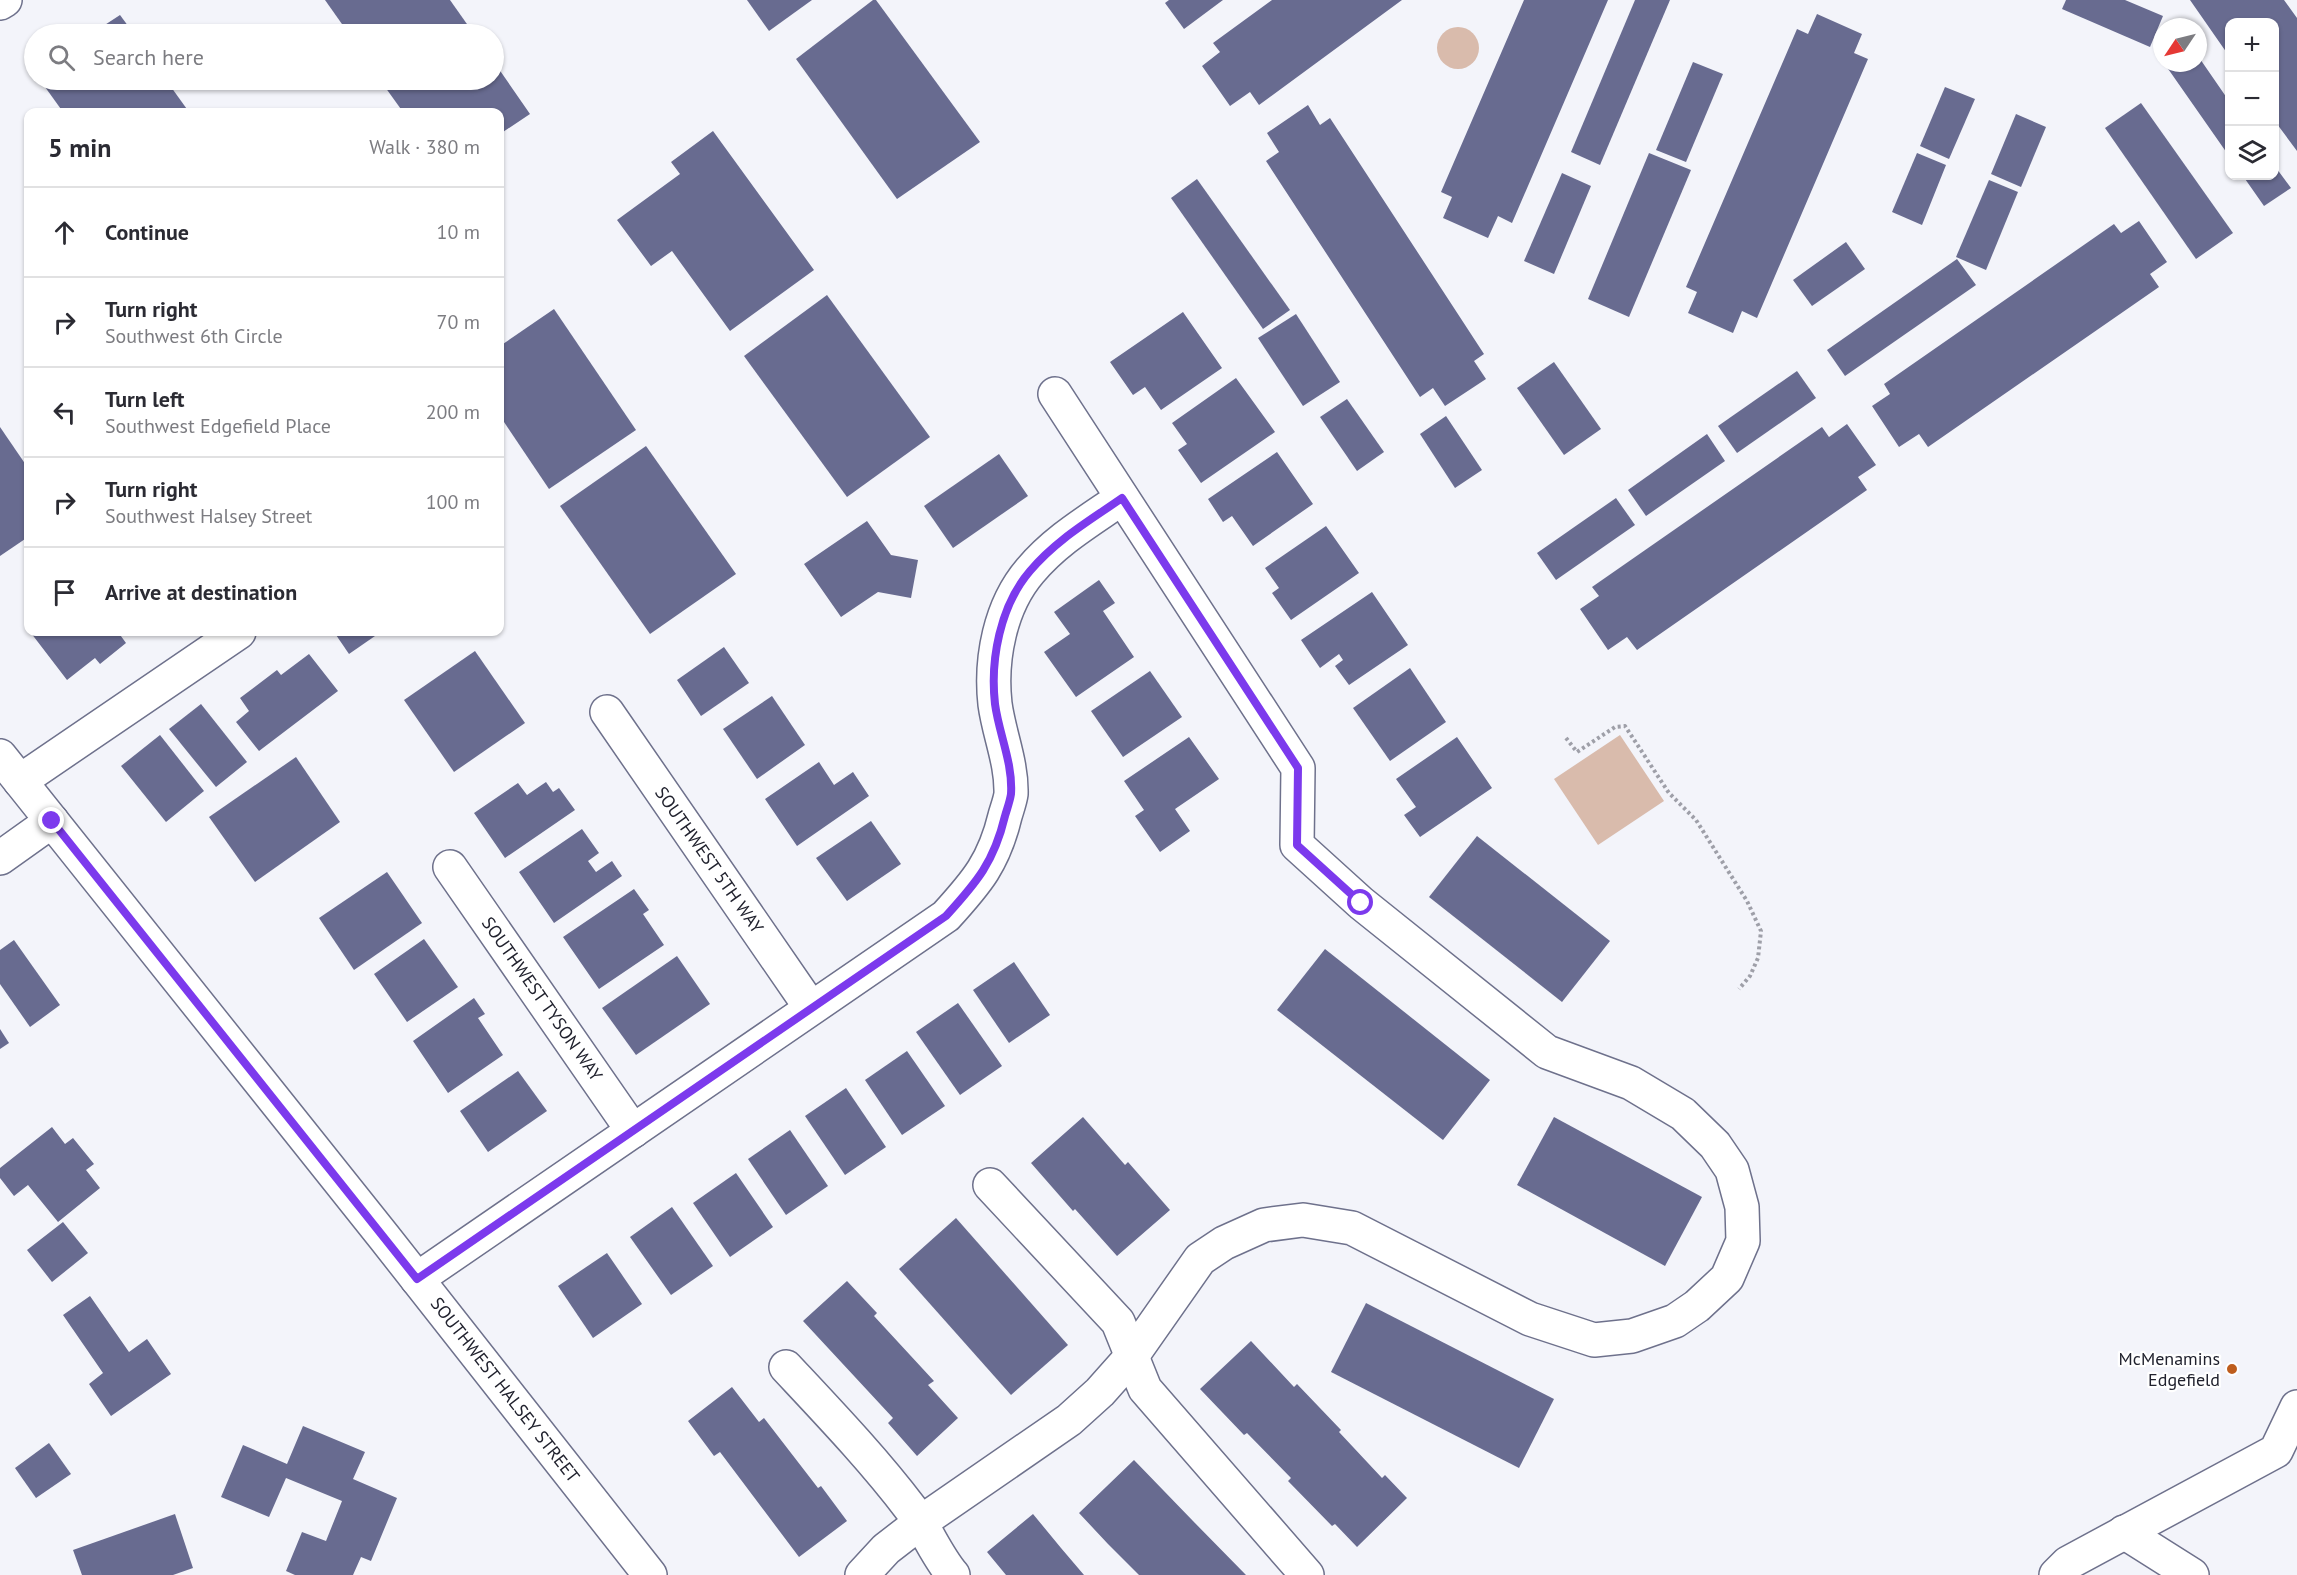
<!DOCTYPE html>
<html lang="en">
<head>
<meta charset="utf-8">
<style>
	body { margin:0; font-family:"PT Sans",sans-serif; background:#f7f7f7; color:#2b2b33 }
	.controls { position:absolute; right:18px; top:18px; display:grid; overflow:hidden; border-radius:12px; box-shadow:0 2px 4px #0004 }
	.controls button { width:54px; height:54px; display:grid; place-items:center; padding:0; border:0; border-bottom:2px solid #e1e1e2; background:#fff; color:#2b2b33; font:30px sans-serif }
	.compass { position:absolute; left:2153px; top:18px; width:54px; height:54px; border-radius:50%; background:#fff; box-shadow:0 2px 4px #0004; rotate:235deg }
	.stop { position:absolute; width:18px; height:18px; margin:-14px; border:4px solid #7c3aed; border-radius:50%; background:#fff }
	.stop.end { background:#7c3aed; border-color:#fff; box-shadow:0 2px 6px #0008 }
	.list { margin:0; padding:0; list-style:none }
	h2 { display:flex; justify-content:space-between; align-items:center; height:78px; margin:0; padding:0 24px; font-size:26px }
	h2 small { font-size:20px; font-weight:400; color:#7c7c81 }
	.list li { display:grid; grid-template-columns:39px 1fr auto; gap:18px; align-items:center; box-sizing:border-box; height:90px; padding:0 24px; border-top:2px solid #e1e1e2 }
	.list b { display:block; font-size:22px; white-space:nowrap }
	.list p { margin:0; font-size:20px; white-space:nowrap; color:#7c7c81 }
	.list em { font-size:20px; font-style:normal; color:#7c7c81 }
	.icon { flex:none; width:33px; height:33px; fill:none; stroke:currentColor; stroke-width:2; stroke-linecap:round; stroke-linejoin:round }
	.map { position:relative; flex:none; width:2297px; height:1575px; overflow:hidden }
	.search { position:absolute; background:#fff; box-shadow:0 2px 4px #0004; left:24px; top:24px; width:480px; height:66px; display:flex; align-items:center; gap:15px; box-sizing:border-box; padding:0 21px; border-radius:33px; color:#7c7c81; font-size:22px }
	.panel { position:absolute; background:#fff; box-shadow:0 2px 4px #0004; left:24px; top:108px; width:480px; height:528px; border-radius:12px }
	.map>svg:first-child { display:block }
	.green { fill:#d9bbac }
	.building { fill:#686b90 }
	.lines { fill:none; stroke-linecap:round; stroke-linejoin:round }
	.minor-casing { stroke:#6e718c; stroke-width:36 }
	.path { stroke:#9e9fa8; stroke-width:4; stroke-dasharray:3 3; stroke-linecap:butt }
	.minor { stroke:#fff; stroke-width:33 }
	.route { stroke:#7c3aed; stroke-width:8 }
	.poi-dot { fill:#be5d1d; stroke:#fff; stroke-width:2 }
	.labels { text-anchor:middle; stroke-width:4.5; stroke-linejoin:round; paint-order:stroke }
	.street-label { font-size:18px; fill:#21222e; stroke:#fff }
	.poi-label { font-size:18px; fill:#21222e; stroke:#fff; text-anchor:end }
</style>
</head>
<body>
<div class="map">
<svg width="2297" height="1575" viewBox="0 0 2297 1575">
	<rect width="100%" height="100%" fill="#f3f4fa"/>
	<g class="green">
		<circle cx="1458" cy="48" r="21"/>
		<polygon points="1620,735 1664,801 1598,845 1554,779"/>
	</g>
	<g class="building">
		<polygon points="325,0 450,0 474,34 349,34"/>
		<polygon points="747,0 812,0 769,31"/>
		<polygon points="873,0 876,0 980,142 897,199 796,59"/>
		<polygon points="1169,0 1223,0 1184,29 1165,3"/>
		<polygon points="1272,0 1402,0 1259,105 1250,92 1230,106 1202,66 1220,52 1213,43"/>
		<polygon points="1524,0 1608,0 1512,223 1498,216 1488,238 1443,218 1452,197 1441,192"/>
		<polygon points="1635,0 1670,0 1600,165 1571,152"/>
		<polygon points="2066,0 2125,0 2163,16 2150,47 2062,9"/>
		<polygon points="2190,0 2284,0 2297,18 2297,151 2274,120 2274,22 2229,22 2229,56"/>
		<polygon points="1817,14 1862,34 1854,53 1868,59 1757,318 1742,311 1733,333 1688,313 1697,292 1686,287 1797,29 1808,34"/>
		<polygon points="120,15 134,34 91,34"/>
		<polygon points="2198,56 2229,101 2229,156 2164,63 2198,63"/>
		<polygon points="494,62 530,114 500,134 500,112 403,112 380,80 494,80"/>
		<polygon points="1693,62 1723,74 1686,162 1656,150"/>
		<polygon points="40,80 166,80 189,112 63,112"/>
		<polygon points="1945,87 1975,99 1949,159 1920,146"/>
		<polygon points="2141,103 2233,233 2196,259 2105,128"/>
		<polygon points="1308,105 1320,125 1330,118 1484,354 1474,361 1486,379 1445,406 1433,388 1420,397 1266,161 1279,152 1267,133"/>
		<polygon points="2016,114 2046,127 2021,187 1991,174"/>
		<polygon points="713,131 814,270 730,331 672,251 651,266 617,220 680,174 671,162"/>
		<polygon points="1649,153 1691,170 1629,317 1588,299"/>
		<polygon points="1917,153 1946,165 1922,225 1892,212"/>
		<polygon points="2274,165 2291,188 2264,206 2243,176 2274,176"/>
		<polygon points="1562,173 1591,186 1554,274 1524,261"/>
		<polygon points="1197,179 1290,310 1263,329 1171,198"/>
		<polygon points="1989,180 2018,192 1986,270 1956,257"/>
		<polygon points="2139,221 2167,262 2150,274 2159,287 1928,447 1919,434 1899,447 1872,406 1890,394 1884,384 2114,224 2121,233"/>
		<polygon points="1846,242 1865,269 1812,306 1793,280"/>
		<polygon points="1957,259 1976,285 1845,376 1827,350"/>
		<polygon points="827,295 930,437 847,497 744,356"/>
		<polygon points="554,309 636,430 549,489 500,416 500,346"/>
		<polygon points="1183,312 1222,368 1161,410 1145,387 1133,395 1110,362"/>
		<polygon points="1296,314 1340,382 1303,406 1258,338"/>
		<polygon points="1554,362 1601,429 1564,455 1517,388"/>
		<polygon points="1797,371 1816,398 1737,453 1718,426"/>
		<polygon points="1236,378 1275,432 1201,483 1178,450 1187,444 1172,423"/>
		<polygon points="1347,399 1384,452 1357,471 1320,417"/>
		<polygon points="1446,416 1482,470 1455,488 1420,434"/>
		<polygon points="1847,424 1876,465 1858,477 1867,490 1637,650 1627,637 1608,650 1580,609 1599,596 1592,587 1822,427 1829,437"/>
		<polygon points="0,427 28,468 28,537 0,556"/>
		<polygon points="1707,434 1725,461 1646,516 1628,490"/>
		<polygon points="646,446 736,574 650,634 560,506"/>
		<polygon points="1277,452 1313,504 1253,546 1232,516 1223,522 1208,499"/>
		<polygon points="999,454 1028,496 953,548 924,506"/>
		<polygon points="1616,498 1635,525 1556,580 1537,553"/>
		<polygon points="867,521 891,555 918,560 911,598 878,592 841,617 804,564"/>
		<polygon points="1326,526 1359,573 1291,620 1272,593 1279,588 1265,568"/>
		<polygon points="1099,580 1115,603 1103,611 1134,657 1076,697 1044,652 1070,634 1054,612"/>
		<polygon points="1372,592 1408,645 1349,685 1335,666 1343,660 1339,654 1320,668 1301,640"/>
		<polygon points="33,632 118,632 126,643 100,664 95,658 67,680 31,633"/>
		<polygon points="334,632 372,632 375,636 349,654"/>
		<polygon points="724,647 749,683 701,716 677,680"/>
		<polygon points="475,651 525,723 454,772 404,700"/>
		<polygon points="309,654 338,691 259,751 236,722 249,711 240,698 277,670 281,675"/>
		<polygon points="1410,668 1446,722 1390,761 1353,708"/>
		<polygon points="1150,671 1182,717 1123,757 1091,711"/>
		<polygon points="772,696 805,745 757,779 723,729"/>
		<polygon points="201,704 247,762 216,787 169,729"/>
		<polygon points="160,735 204,791 166,822 121,766"/>
		<polygon points="1189,737 1219,779 1175,809 1190,831 1160,852 1135,816 1144,810 1124,781"/>
		<polygon points="1457,737 1492,788 1420,837 1404,815 1416,807 1396,779"/>
		<polygon points="296,757 340,822 255,882 209,817"/>
		<polygon points="819,762 834,785 853,772 869,796 797,846 765,799"/>
		<polygon points="546,782 553,792 559,788 575,810 505,858 474,813 518,783 527,795"/>
		<polygon points="871,821 901,864 847,901 816,858"/>
		<polygon points="582,829 599,853 588,861 596,872 612,861 622,876 554,923 519,872"/>
		<polygon points="1477,836 1610,941 1562,1002 1429,897"/>
		<polygon points="387,872 422,923 354,970 319,918"/>
		<polygon points="634,889 649,910 643,914 664,945 599,989 563,937"/>
		<polygon points="424,939 458,987 407,1022 374,974"/>
		<polygon points="14,940 60,1005 30,1027 0,984 0,950"/>
		<polygon points="1325,949 1490,1080 1443,1140 1277,1010"/>
		<polygon points="677,956 710,1004 636,1055 602,1008"/>
		<polygon points="1014,962 1050,1015 1009,1043 973,990"/>
		<polygon points="474,998 485,1014 478,1018 503,1055 448,1093 413,1041"/>
		<polygon points="958,1003 1002,1066 960,1095 916,1032"/>
		<polygon points="0,1029 9,1043 0,1049"/>
		<polygon points="907,1051 945,1106 902,1135 865,1080"/>
		<polygon points="518,1071 547,1111 488,1152 460,1111"/>
		<polygon points="846,1088 886,1147 845,1175 805,1116"/>
		<polygon points="1083,1117 1125,1165 1128,1162 1170,1210 1117,1256 1075,1209 1073,1211 1031,1163"/>
		<polygon points="1554,1117 1702,1197 1665,1266 1517,1185"/>
		<polygon points="52,1127 65,1144 73,1138 94,1164 86,1170 100,1188 58,1222 28,1185 14,1196 0,1178 0,1168"/>
		<polygon points="790,1130 828,1186 786,1215 748,1159"/>
		<polygon points="736,1173 773,1227 730,1257 693,1203"/>
		<polygon points="672,1207 713,1266 671,1295 630,1237"/>
		<polygon points="956,1218 1068,1345 1011,1395 899,1269"/>
		<polygon points="63,1222 88,1253 52,1282 27,1250"/>
		<polygon points="607,1253 642,1304 593,1338 558,1286"/>
		<polygon points="847,1281 877,1313 874,1316 934,1381 928,1385 958,1418 917,1456 888,1423 893,1418 803,1321"/>
		<polygon points="90,1296 129,1352 147,1339 171,1374 111,1416 89,1384 103,1373 63,1315"/>
		<polygon points="1366,1303 1554,1399 1519,1468 1331,1372"/>
		<polygon points="1251,1341 1294,1387 1297,1384 1341,1430 1339,1432 1382,1478 1385,1475 1407,1498 1357,1547 1335,1524 1332,1526 1288,1481 1291,1478 1247,1433 1244,1435 1200,1389"/>
		<polygon points="732,1387 759,1422 764,1418 818,1488 821,1486 847,1521 799,1557 720,1452 714,1456 688,1421"/>
		<polygon points="303,1426 365,1452 353,1479 397,1498 371,1561 361,1557 353,1575 295,1575 286,1571 302,1532 326,1541 342,1501 286,1478 269,1517 221,1497 243,1445 287,1464"/>
		<polygon points="49,1443 71,1474 36,1498 15,1468"/>
		<polygon points="1134,1460 1193,1521 1246,1575 1139,1575 1108,1544 1079,1513"/>
		<polygon points="175,1514 193,1568 173,1575 82,1575 73,1550"/>
		<polygon points="1033,1514 1061,1548 1084,1575 1006,1575 987,1552"/>
	</g>
	<g class="lines">
		<g class="minor-casing">
			<g id="minor">
				<polyline points="0,3 5,0"/>
				<polyline points="607,712 811,1008"/>
				<polyline points="0,756 384,1237 650,1575"/>
				<polyline points="20,781 239,632"/>
				<polyline points="0,858 52,821"/>
				<polyline points="450,867 633,1131"/>
				<polyline points="990,1185 1118,1322 1145,1389 1307,1575"/>
				<path d="M 417,1279 L 946,916 C 977,882 994,862 1005,816 C 1007,809 1010,801 1011,794 C 1012,763 999,734 995,704 C 990,659 1000,606 1030,571 C 1056,540 1089,521 1122,498"/>
				<path d="M 786,1367 C 829,1413 873,1459 911,1509 C 927,1530 936,1555 953,1575"/>
				<polyline points="2124,1532 2192,1575"/>
				<polyline points="862,1575 886,1549 921,1522 1069,1420 1100,1392 1132,1356 1200,1259 1224,1243 1264,1225 1303,1220 1352,1228 1530,1319 1594,1340 1632,1336 1675,1321 1697,1306 1727,1278 1743,1241 1742,1207 1732,1170 1715,1145 1683,1114 1631,1083 1547,1052 1361,903 1297,845 1298,768 1055,394"/>
				<polyline points="2056,1575 2068,1563 2276,1451 2297,1407"/>
			</g>
		</g>
		<polyline class="path" points="1566,738 1577,752 1615,727 1625,726 1669,793 1696,820 1747,901 1761,931 1758,958 1750,976 1739,989"/>
		<use href="#minor" class="minor"/>
	</g>
	<g class="lines">
		<path class="route" d="M 52,821 L 417,1279 L 946,916 C 977,882 994,862 1005,816 C 1007,809 1010,801 1011,794 C 1013,763 999,734 995,704 C 990,660 1000,606 1030,571 C 1056,540 1089,521 1122,498 L 1298,768 L 1297,845 L 1361,903"/>
	</g>
	<circle class="poi-dot" cx="2232" cy="1369" r="6"/>
	<g class="labels">
		<g class="street-label">
			<text transform="translate(709 860) rotate(55)" y="6">SOUTHWEST 5TH WAY</text>
			<text transform="translate(542 999) rotate(55)" y="6">SOUTHWEST TYSON WAY</text>
			<text transform="translate(505 1390) rotate(52)" y="6">SOUTHWEST HALSEY STREET</text>
		</g>
		<g class="poi-label">
			<text x="2220" y="1365">McMenamins<tspan x="2220" dy="21">Edgefield</tspan></text>
		</g>
	</g>
</svg>
<div class="controls">
<button>+</button>
<button>−</button>
<button><svg class="icon" aria-label="layers" viewBox="0 0 24 24"><path d="M12 4l9 5-9 5-9-5zM3 14l9 5 9-5"/></svg></button>
</div>
<svg class="compass" viewBox="-18 -18 36 36"><path d="M0-13l5 13h-10z" fill="#e53935"/><path d="M0 13l5-13h-10z" fill="#7c7c81"/></svg>
<div class="stop" style="left:1361px;top:903px"></div>
<div class="stop end" style="left:52px;top:821px"></div>
<div class="search"><svg class="icon" aria-label="search" viewBox="0 0 24 24"><circle cx="10" cy="10" r="6"/><path d="M15 15l6 6"/></svg>Search here</div>
<section class="panel">
<h2>5 min<small>Walk · 380 m</small></h2>
<ul class="list">
<li><svg class="icon" aria-label="ahead" viewBox="0 0 24 24"><path d="M12 20V5M6 11l6-6 6 6"/></svg><div><b>Continue</b></div><em>10 m</em></li>
<li><svg class="icon" aria-label="right" viewBox="0 0 24 24"><path d="M7 20v-9h11M14 6l5 5-5 5"/></svg><div><b>Turn right</b><p>Southwest 6th Circle</p></div><em>70 m</em></li>
<li><svg class="icon" aria-label="left" viewBox="0 0 24 24"><path d="M17 20v-9H6M10 6l-5 5 5 5"/></svg><div><b>Turn left</b><p>Southwest Edgefield Place</p></div><em>200 m</em></li>
<li><svg class="icon" aria-label="right" viewBox="0 0 24 24"><path d="M7 20v-9h11M14 6l5 5-5 5"/></svg><div><b>Turn right</b><p>Southwest Halsey Street</p></div><em>100 m</em></li>
<li><svg class="icon" aria-label="arrive" viewBox="0 0 24 24"><path d="M6 21V4h12l-3 4 3 4H6"/></svg><div><b>Arrive at destination</b></div></li>
</ul>
</section>
</div>
</body>
</html>
